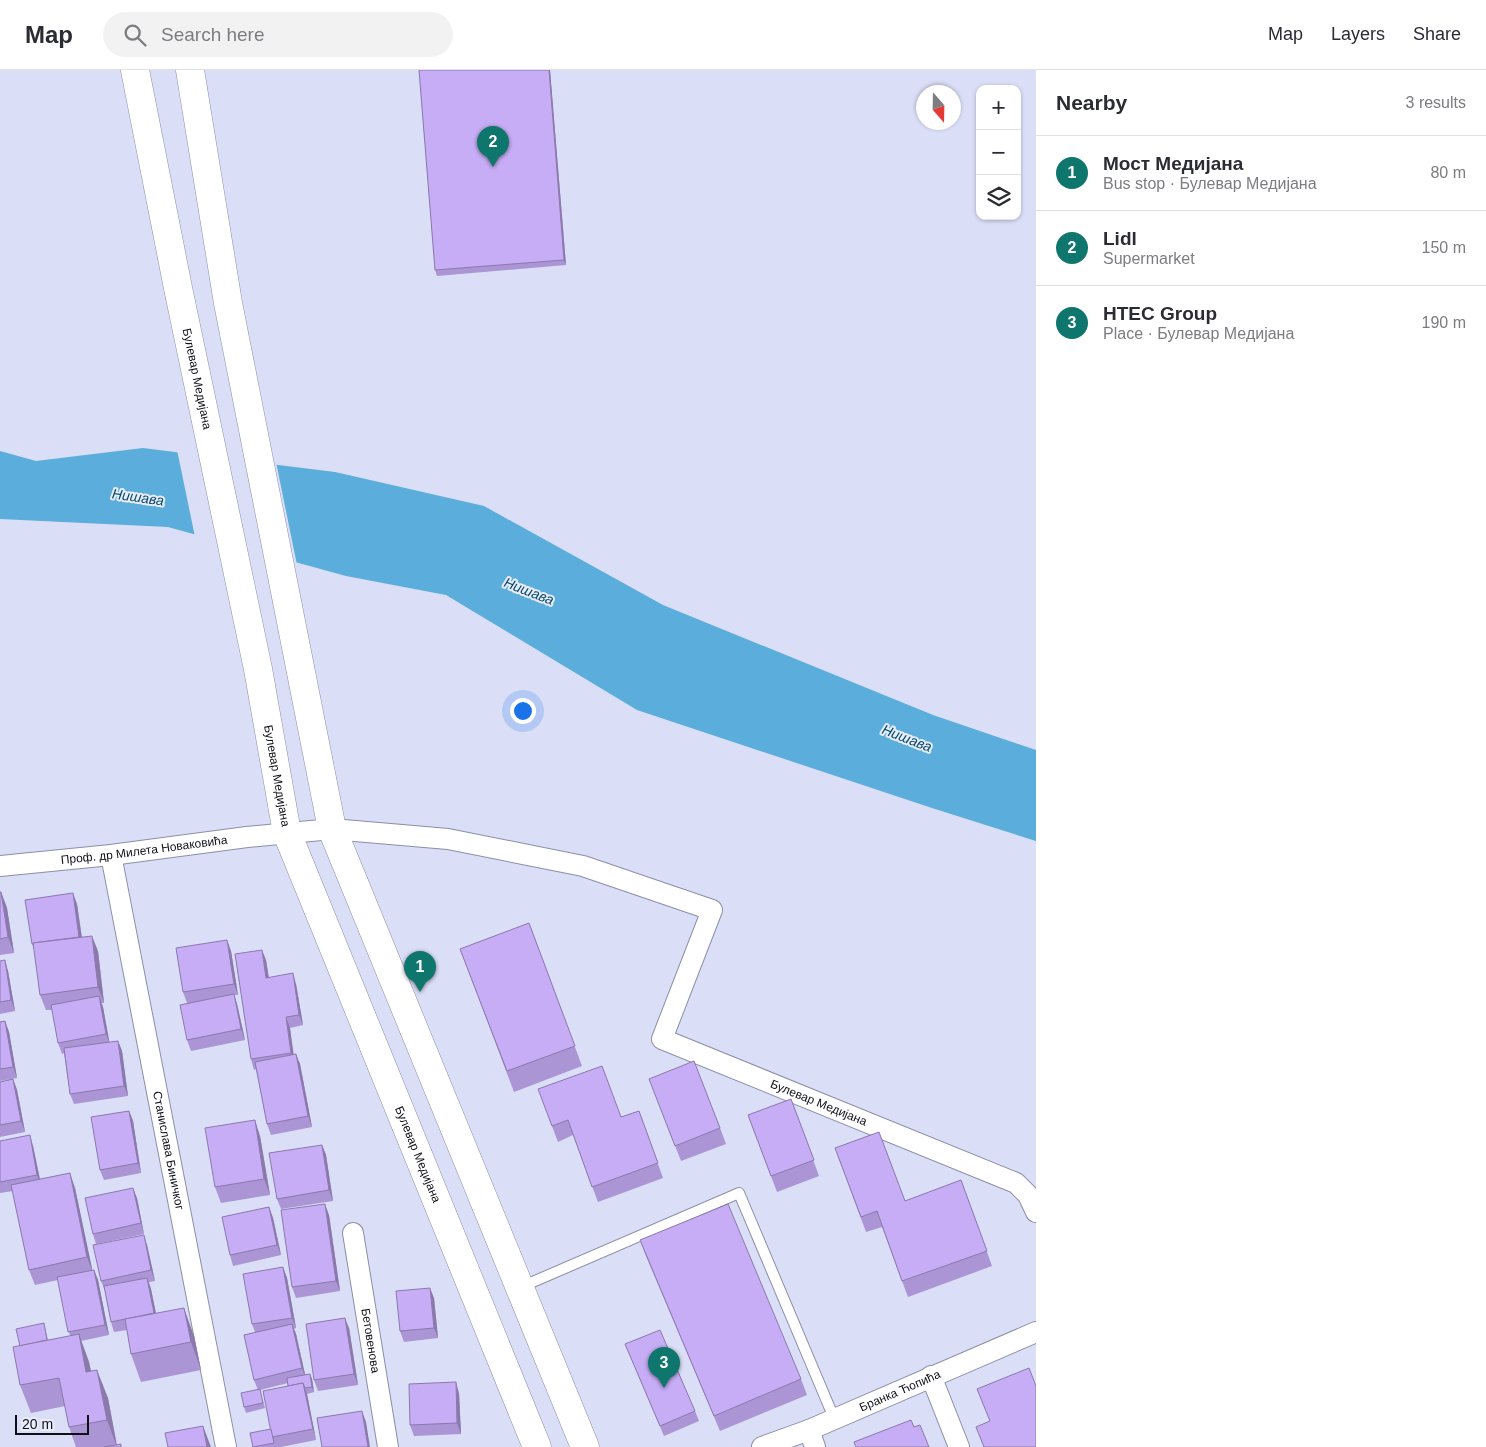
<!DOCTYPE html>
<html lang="en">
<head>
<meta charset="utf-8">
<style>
	body { margin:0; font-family:Helvetica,sans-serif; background:#f2f2f3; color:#2b2b33 }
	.controls { position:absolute; right:15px; top:15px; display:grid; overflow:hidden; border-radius:10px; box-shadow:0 1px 4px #0004 }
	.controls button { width:45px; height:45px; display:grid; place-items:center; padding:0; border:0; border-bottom:1px solid #e1e1e2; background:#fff; color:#2b2b33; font:25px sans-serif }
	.compass { position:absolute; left:916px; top:15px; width:45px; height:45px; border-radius:50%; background:#fff; box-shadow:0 1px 4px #0004; rotate:160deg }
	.scale { position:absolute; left:15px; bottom:12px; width:74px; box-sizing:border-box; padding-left:5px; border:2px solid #0e0f17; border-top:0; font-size:14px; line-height:18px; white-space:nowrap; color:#0e0f17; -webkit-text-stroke:4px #e9ecfb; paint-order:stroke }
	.you { position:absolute; left:522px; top:640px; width:18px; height:18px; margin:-12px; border:4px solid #fff; border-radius:50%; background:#1a73e8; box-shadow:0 0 0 8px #1a73e833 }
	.badge { display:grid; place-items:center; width:32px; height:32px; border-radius:50%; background:#0f766e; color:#fff; font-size:16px; font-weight:700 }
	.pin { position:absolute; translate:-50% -41px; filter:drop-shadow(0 1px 2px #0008) }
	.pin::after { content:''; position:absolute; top:26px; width:18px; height:15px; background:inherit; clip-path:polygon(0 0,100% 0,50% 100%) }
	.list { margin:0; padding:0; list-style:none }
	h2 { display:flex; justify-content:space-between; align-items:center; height:65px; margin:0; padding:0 20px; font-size:21px }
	h2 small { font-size:16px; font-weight:400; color:#7c7c81 }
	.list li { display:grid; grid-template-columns:32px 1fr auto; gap:15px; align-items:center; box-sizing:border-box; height:75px; padding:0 20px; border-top:1px solid #e1e1e2 }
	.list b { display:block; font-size:19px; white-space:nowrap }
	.list p { margin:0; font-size:16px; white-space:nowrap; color:#7c7c81 }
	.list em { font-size:16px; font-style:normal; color:#7c7c81 }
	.icon { flex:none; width:28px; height:28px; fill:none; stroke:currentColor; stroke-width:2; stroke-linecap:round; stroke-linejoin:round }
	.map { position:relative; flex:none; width:1036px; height:1377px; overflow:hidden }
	header { display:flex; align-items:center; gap:30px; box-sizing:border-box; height:70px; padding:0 25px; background:#fff; border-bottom:1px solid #e1e1e2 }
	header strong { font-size:24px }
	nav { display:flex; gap:28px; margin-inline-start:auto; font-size:18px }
	.search { width:350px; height:45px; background:#f2f2f3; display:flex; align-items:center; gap:12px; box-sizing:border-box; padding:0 18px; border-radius:28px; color:#7c7c81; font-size:19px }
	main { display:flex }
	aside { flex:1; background:#fff }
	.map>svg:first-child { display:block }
	.water { fill:#5baddc }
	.pier { fill:#dadef7 }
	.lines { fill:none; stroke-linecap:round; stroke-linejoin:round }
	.service-casing { stroke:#8b8fa6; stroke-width:12 }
	.minor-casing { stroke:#8b8fa6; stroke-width:22 }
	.secondary-casing { stroke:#8b8fa6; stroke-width:29 }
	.service { stroke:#fff; stroke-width:10 }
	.minor { stroke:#fff; stroke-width:20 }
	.secondary { stroke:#fff; stroke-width:28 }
	.wall { fill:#ab95d4 }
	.shaded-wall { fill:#8b79ac }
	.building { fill:#c7adf6; stroke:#8b79ac }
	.labels { text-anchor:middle; stroke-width:4; stroke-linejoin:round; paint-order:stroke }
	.street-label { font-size:12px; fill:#0e0f17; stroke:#e9ecfb }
	.water-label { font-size:14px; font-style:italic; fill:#064a6a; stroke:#e9ecfb }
</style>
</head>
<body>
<header>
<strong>Map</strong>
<div class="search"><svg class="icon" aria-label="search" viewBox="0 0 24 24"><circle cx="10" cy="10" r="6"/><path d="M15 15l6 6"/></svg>Search here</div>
<nav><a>Map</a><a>Layers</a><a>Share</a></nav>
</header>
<main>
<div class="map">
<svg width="1036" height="1377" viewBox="0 0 1036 1377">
	<rect width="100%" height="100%" fill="#dadef7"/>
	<polygon class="water" points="143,378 335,402 484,436 663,535 933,645 1036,680 1036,771 932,738 637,640 446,525 346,506 168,457 0,449 0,381 36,391"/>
	<polygon class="pier" points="177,380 276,392 297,495 195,467"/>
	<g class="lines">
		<g class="service-casing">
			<polyline id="service" points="521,1217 739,1123 834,1348"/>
		</g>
		<g class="minor-casing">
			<g id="minor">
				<path id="s1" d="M 111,785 L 226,1377"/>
				<path id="s2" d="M 0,796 L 111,785 L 247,767 L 332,759 L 448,769 L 583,796 L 712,840 L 662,969 L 1016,1113 L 1028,1125 L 1036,1142"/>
				<path id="s3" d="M 353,1163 L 388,1377"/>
				<polyline points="931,1306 959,1377"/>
				<polyline points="809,1360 815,1377"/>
				<path id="s4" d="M 762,1377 L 809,1360 L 1036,1262"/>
			</g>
		</g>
		<g class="secondary-casing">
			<g id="secondary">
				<path id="s5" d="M 135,0 L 178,218 L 258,599 L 287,763 L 537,1377"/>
				<polyline points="190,0 228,233 332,759 585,1377"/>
			</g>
		</g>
		<use href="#service" class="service"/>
		<use href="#minor" class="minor"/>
		<use href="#secondary" class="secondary"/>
	</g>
	<g class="wall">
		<polygon points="419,0 550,0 566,195 437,206 435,200"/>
		<polygon points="0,822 1,822 7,838 14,883 0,885"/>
		<polygon points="77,834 82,867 98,881 104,933 101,933 103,937 109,972 118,971 122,981 128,1026 74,1034 70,1024 64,983 62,984 58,973 52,940 46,940 40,925 35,882 32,874"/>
		<polygon points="529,853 582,996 514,1022 460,879"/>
		<polygon points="231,881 238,925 234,925 237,934 245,970 191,981 187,970 187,933 183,922"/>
		<polygon points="266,890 269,907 296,914 303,955 290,958 293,984 300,994 312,1057 271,1065 267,1054 256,999 254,1000 251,989"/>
		<polygon points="0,891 8,901 15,941 0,944"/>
		<polygon points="5,951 9,962 17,1008 0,1011 0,952"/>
		<polygon points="13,1009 17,1020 25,1062 0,1067 0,1012"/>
		<polygon points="538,1019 621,1047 639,1041 663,1108 598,1132 573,1065 558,1072"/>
		<polygon points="655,1024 720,1058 726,1074 681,1091"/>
		<polygon points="791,1029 819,1106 777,1122 748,1045"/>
		<polygon points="129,1041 133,1051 141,1103 104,1110 100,1100"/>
		<polygon points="260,1066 270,1125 221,1133 215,1117"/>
		<polygon points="0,1071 33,1076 40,1109 75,1118 92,1200 94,1200 98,1210 109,1265 81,1271 89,1292 91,1301 108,1328 117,1375 122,1377 76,1377 69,1357 65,1336 31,1343 20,1315 20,1276 44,1253 48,1270 70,1266 58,1210 35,1215 29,1200 13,1121 0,1123"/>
		<polygon points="322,1075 326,1085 333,1131 281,1139 277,1129"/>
		<polygon points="835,1078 905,1131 961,1110 992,1196 908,1227 882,1157 866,1162"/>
		<polygon points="137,1128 144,1164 96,1174 93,1164"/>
		<polygon points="269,1137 273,1148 281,1185 233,1196 230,1185"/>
		<polygon points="329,1145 340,1221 296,1228 292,1217"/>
		<polygon points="640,1170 801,1309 807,1325 720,1361 646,1186"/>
		<polygon points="147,1175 155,1211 149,1212 151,1219 156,1243 194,1266 201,1300 141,1312 131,1284 127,1260 114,1262 111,1252 105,1221 101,1211"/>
		<polygon points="283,1197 287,1208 296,1258 294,1259 296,1264 305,1304 310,1304 312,1309 314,1322 307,1324 316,1370 281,1377 253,1377 271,1359 288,1316 288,1313 260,1320 265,1338 246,1343 244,1337 258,1320 254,1310 255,1262 252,1254"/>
		<polygon points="434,1228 438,1268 404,1272 400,1261"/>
		<polygon points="349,1258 358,1315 318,1321 314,1310"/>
		<polygon points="625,1274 695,1341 699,1351 664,1366"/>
		<polygon points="459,1323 461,1364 414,1366 410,1355"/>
	</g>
	<g class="shaded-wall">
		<polygon points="549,0 550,0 566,195 564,190"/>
		<polygon points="1,822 7,838 14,883 8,867"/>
		<polygon points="73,823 77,834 83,877 79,867"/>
		<polygon points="92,866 98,881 104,933 98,917"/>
		<polygon points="227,870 231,881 238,925 234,914"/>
		<polygon points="262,880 266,890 270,918 266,908"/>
		<polygon points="5,890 8,901 15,941 11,930"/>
		<polygon points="293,903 296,914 303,955 299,945"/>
		<polygon points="234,924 237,934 245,970 241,959"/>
		<polygon points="99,926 103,937 110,975 106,964"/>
		<polygon points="286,947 290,958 295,994 291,983"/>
		<polygon points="5,951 9,962 17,1008 13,997"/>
		<polygon points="118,971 122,981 128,1026 124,1016"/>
		<polygon points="296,984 300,994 312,1057 308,1046"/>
		<polygon points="13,1009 17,1020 25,1062 21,1051"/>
		<polygon points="129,1041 133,1051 141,1103 138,1093"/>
		<polygon points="255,1050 260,1066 270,1125 264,1109"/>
		<polygon points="30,1065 33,1076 41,1115 37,1105"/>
		<polygon points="322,1075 326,1085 333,1131 329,1120"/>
		<polygon points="70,1103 75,1118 93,1203 87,1187"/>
		<polygon points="133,1118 137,1128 144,1164 141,1153"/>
		<polygon points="325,1134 329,1145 340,1221 336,1211"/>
		<polygon points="269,1137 273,1148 281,1185 277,1175"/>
		<polygon points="144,1165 147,1175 155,1211 151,1200"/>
		<polygon points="283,1197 287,1208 296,1258 292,1248"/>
		<polygon points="94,1200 98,1210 109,1265 105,1255"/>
		<polygon points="147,1208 151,1219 158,1254 154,1243"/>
		<polygon points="430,1218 434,1228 438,1268 434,1258"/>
		<polygon points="184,1238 194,1266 201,1300 191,1272"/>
		<polygon points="345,1248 349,1258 358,1315 354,1304"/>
		<polygon points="292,1254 296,1264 306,1309 302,1298"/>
		<polygon points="79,1264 89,1292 97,1330 86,1302"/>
		<polygon points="97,1300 108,1328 117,1377 107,1350"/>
		<polygon points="310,1304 312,1309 314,1322 312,1317"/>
		<polygon points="456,1312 459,1323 461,1364 457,1353"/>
		<polygon points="303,1313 307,1324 316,1370 313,1359"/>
		<polygon points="362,1341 366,1352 370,1377 368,1377"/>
		<polygon points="203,1356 211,1377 207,1377"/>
	</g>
	<g class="building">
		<polygon points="419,0 549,0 564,190 435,200"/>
		<polygon points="0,822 1,822 8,867 0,869"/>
		<polygon points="73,823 79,867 33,873 34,874 32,874 25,830"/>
		<polygon points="529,853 575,976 507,1001 460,879"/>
		<polygon points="92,866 98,917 40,925 33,873"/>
		<polygon points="227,870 234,914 183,922 176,878"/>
		<polygon points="262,880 266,908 293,903 299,945 286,947 291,983 251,989 235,884"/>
		<polygon points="5,890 11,930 0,932 0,891"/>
		<polygon points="234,924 241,959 187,970 180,935"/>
		<polygon points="99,926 106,964 58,973 51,935"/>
		<polygon points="5,951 13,997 0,999 0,952"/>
		<polygon points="118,971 124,1016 70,1024 64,978"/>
		<polygon points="296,984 308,1046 267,1054 255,992"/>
		<polygon points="694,991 720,1058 675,1076 649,1009"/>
		<polygon points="602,996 621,1047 639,1041 658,1093 592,1117 568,1050 552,1056 538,1019"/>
		<polygon points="13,1009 21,1051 0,1055 0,1012"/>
		<polygon points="791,1029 814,1090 771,1106 748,1045"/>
		<polygon points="129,1041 138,1093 100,1100 91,1047"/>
		<polygon points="255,1050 264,1109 215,1117 205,1058"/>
		<polygon points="879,1062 905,1131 961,1110 987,1181 902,1211 877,1141 861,1147 835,1078"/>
		<polygon points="30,1065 37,1105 0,1112 0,1071"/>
		<polygon points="322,1075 329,1120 277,1129 269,1083"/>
		<polygon points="70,1103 87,1187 29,1200 11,1115"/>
		<polygon points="133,1118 141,1153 93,1164 85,1128"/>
		<polygon points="325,1134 336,1211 292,1217 281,1140"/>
		<polygon points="728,1134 801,1309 714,1346 640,1170"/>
		<polygon points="269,1137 277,1175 230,1185 222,1147"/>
		<polygon points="144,1165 151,1200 101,1211 93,1175"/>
		<polygon points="283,1197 292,1248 252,1254 243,1204"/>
		<polygon points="94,1200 105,1255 68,1262 57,1207"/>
		<polygon points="147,1208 154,1243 111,1252 104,1216"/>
		<polygon points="430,1218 434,1258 400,1261 396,1221"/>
		<polygon points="184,1238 191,1272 131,1284 125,1249"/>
		<polygon points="345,1248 354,1304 314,1310 306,1254"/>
		<polygon points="44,1253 47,1270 20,1276 16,1259"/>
		<polygon points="292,1254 302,1298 254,1310 244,1265"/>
		<polygon points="660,1260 695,1341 660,1356 625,1274"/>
		<polygon points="79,1264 86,1302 97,1300 107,1350 69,1357 59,1308 20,1315 13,1277"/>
		<polygon points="1029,1298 1036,1316 1036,1377 984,1377 976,1357 990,1351 977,1319"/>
		<polygon points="310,1304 312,1317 305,1318 303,1313 288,1316 287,1308"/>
		<polygon points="456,1312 457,1353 410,1355 409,1314"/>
		<polygon points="303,1313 313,1359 272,1367 263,1321"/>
		<polygon points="260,1319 263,1333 244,1337 241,1323"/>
		<polygon points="362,1341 368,1377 322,1377 317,1348"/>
		<polygon points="911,1350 914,1357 920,1355 929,1377 856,1377 854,1372"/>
		<polygon points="203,1356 207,1377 168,1377 165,1363"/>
		<polygon points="271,1359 274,1373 253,1377 250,1363"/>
		<polygon points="121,1374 121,1377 104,1377"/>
	</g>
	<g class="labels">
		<g class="street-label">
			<text dy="4" stroke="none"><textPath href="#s5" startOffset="315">Булевар Медијана</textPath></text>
			<text dy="4" stroke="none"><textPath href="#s5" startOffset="720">Булевар Медијана</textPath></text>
			<text dy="4" stroke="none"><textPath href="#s2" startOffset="145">Проф. др Милета Новаковића</textPath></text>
			<text dy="4" stroke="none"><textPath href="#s2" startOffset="1032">Булевар Медијана</textPath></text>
			<text dy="4" stroke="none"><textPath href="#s1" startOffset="301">Станислава Биничког</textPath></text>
			<text dy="4" stroke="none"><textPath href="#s5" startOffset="1125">Булевар Медијана</textPath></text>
			<text dy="4" stroke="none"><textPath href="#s3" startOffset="109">Бетовенова</textPath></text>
			<text dy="4" stroke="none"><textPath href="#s4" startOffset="149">Бранка Ћопића</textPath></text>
		</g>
		<g class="water-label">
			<text transform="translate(138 427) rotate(8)" y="5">Нишава</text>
			<text transform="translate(529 521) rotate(21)" y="5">Нишава</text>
			<text transform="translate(907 668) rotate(21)" y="5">Нишава</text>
		</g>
	</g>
</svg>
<div class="controls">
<button>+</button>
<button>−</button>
<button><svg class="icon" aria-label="layers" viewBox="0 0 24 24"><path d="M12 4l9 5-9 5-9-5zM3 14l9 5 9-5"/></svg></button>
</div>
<svg class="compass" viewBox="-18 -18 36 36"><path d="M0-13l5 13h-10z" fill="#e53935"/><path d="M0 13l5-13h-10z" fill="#7c7c81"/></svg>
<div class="scale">20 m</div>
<div class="you"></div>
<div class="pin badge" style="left:420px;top:922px">1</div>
<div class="pin badge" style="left:493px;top:97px">2</div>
<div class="pin badge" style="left:664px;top:1318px">3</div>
</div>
<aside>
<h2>Nearby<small>3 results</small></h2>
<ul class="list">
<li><span class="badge">1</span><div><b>Мост Медијана</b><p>Bus stop · Булевар Медијана</p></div><em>80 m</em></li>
<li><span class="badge">2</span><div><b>Lidl</b><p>Supermarket</p></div><em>150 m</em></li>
<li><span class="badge">3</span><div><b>HTEC Group</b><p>Place · Булевар Медијана</p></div><em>190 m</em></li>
</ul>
</aside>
</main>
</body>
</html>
